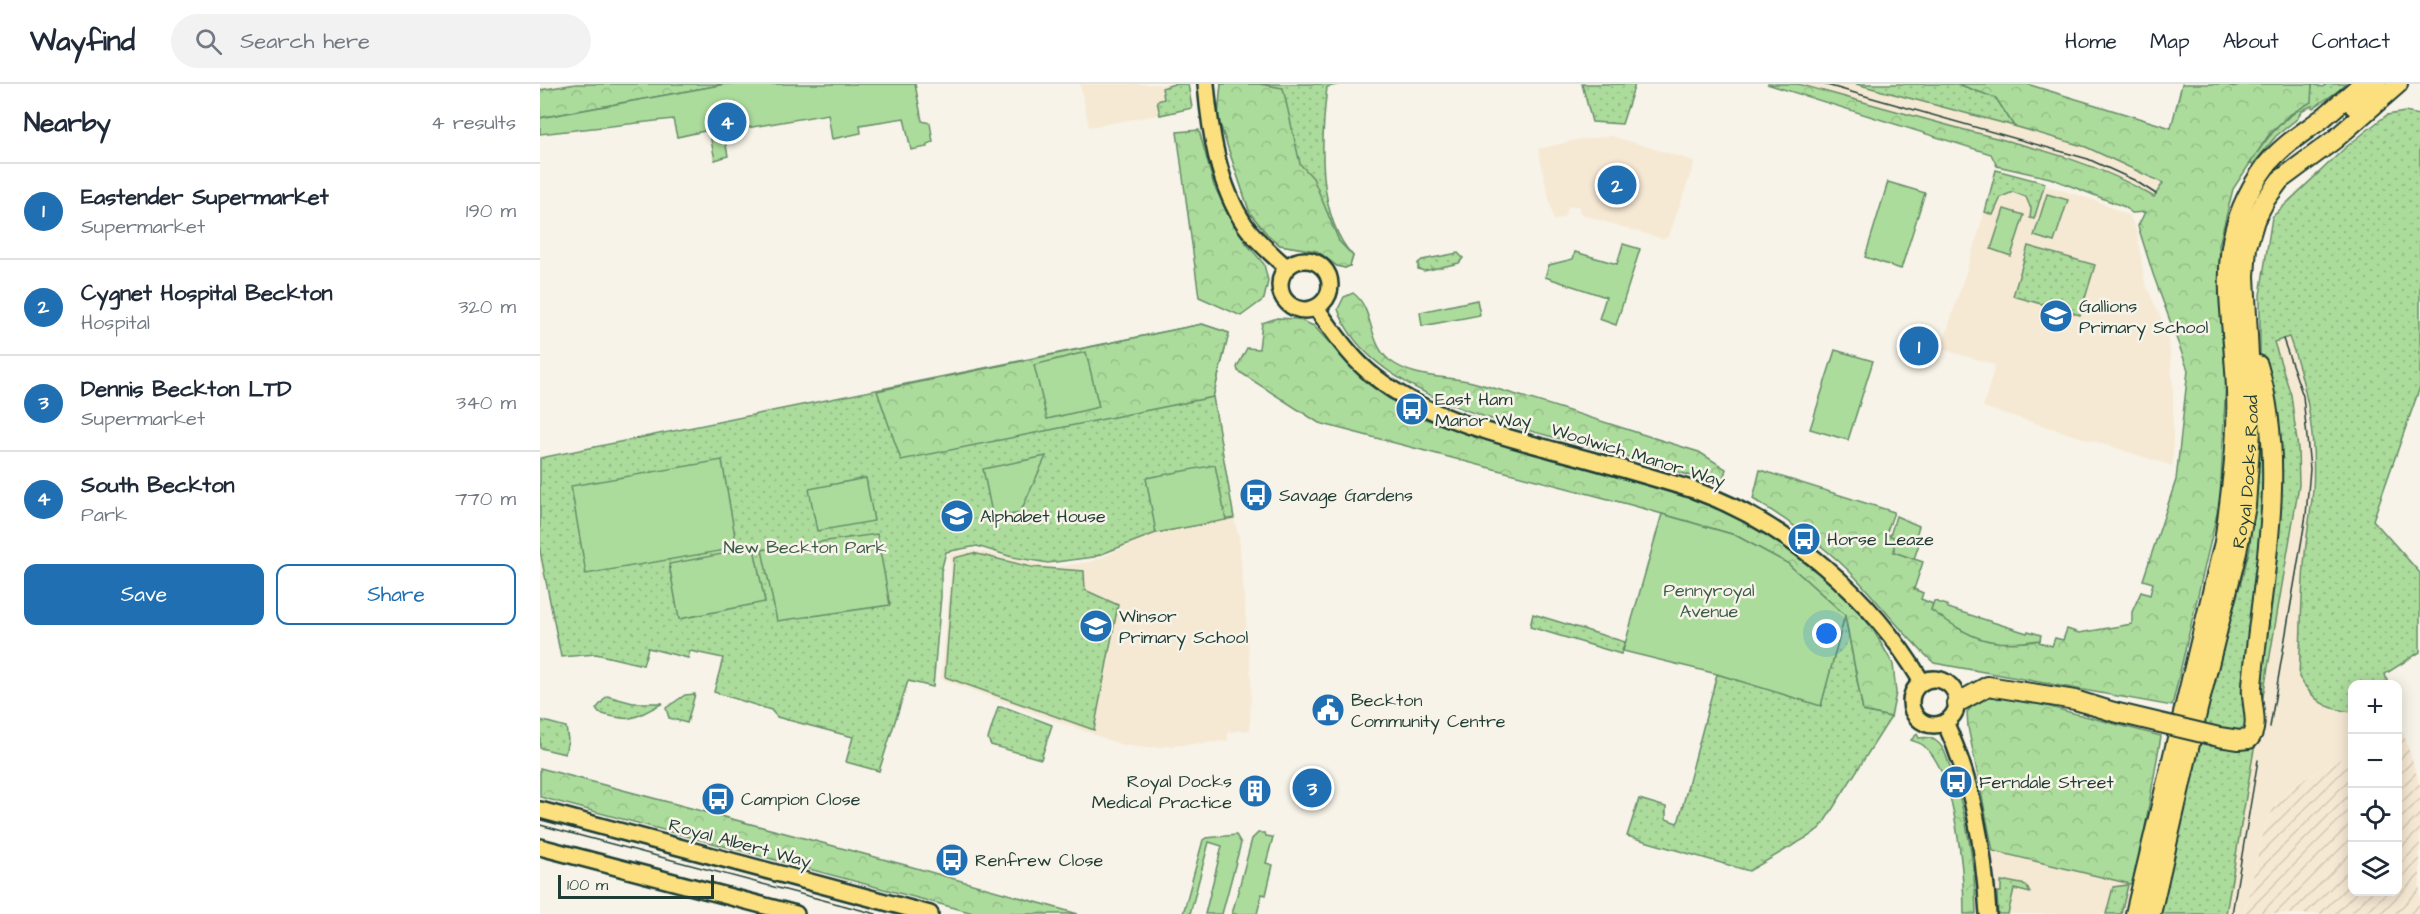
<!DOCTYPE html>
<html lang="en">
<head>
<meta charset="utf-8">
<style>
	body { margin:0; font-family:"Architects Daughter",sans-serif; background:#f2f2f3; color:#1f2937 }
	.controls { position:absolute; right:18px; bottom:18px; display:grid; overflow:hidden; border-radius:12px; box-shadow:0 3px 15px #0003 }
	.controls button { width:54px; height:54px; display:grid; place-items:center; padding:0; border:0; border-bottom:2px solid #e0e1e3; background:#fff; color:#1f2937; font:30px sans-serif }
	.scale { position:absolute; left:18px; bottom:15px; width:156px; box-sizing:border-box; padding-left:6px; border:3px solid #1f3d34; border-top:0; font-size:16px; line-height:21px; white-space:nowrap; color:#1f3d34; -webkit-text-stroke:4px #f7f3e8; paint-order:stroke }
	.you { position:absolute; left:1287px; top:550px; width:21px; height:21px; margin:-15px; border:4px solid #fff; border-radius:50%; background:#1a73e8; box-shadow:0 0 0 9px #1a73e833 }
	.badge { display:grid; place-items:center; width:39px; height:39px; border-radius:50%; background:#1f6fb2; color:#fff; font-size:20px; font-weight:700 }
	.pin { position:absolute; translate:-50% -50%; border:3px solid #fff; box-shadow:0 2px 6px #0006 }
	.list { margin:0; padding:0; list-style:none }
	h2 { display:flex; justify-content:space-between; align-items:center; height:78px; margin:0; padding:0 24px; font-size:26px }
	h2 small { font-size:20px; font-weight:400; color:#747a83 }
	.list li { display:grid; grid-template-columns:39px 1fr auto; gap:18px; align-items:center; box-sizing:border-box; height:96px; padding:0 24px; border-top:2px solid #e0e1e3 }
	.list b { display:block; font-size:22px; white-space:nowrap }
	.list p { margin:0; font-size:20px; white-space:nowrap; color:#747a83 }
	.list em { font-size:20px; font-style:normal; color:#747a83 }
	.actions { display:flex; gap:12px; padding:18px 24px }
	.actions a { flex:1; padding:14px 0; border:2px solid #1f6fb2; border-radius:12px; text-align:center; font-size:21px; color:#1f6fb2 }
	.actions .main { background:#1f6fb2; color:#fff }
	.icon { flex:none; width:33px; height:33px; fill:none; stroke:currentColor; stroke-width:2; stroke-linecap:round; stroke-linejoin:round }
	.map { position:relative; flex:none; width:1880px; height:830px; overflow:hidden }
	header { display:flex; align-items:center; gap:36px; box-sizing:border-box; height:84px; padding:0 30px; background:#fff; border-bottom:2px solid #e0e1e3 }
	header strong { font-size:28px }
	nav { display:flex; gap:33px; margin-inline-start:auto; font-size:21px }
	.search { width:420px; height:54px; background:#f2f2f3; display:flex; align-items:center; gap:15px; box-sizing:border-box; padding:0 21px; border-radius:33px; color:#747a83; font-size:22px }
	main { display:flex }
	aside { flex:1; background:#fff }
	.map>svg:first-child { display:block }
	.built { fill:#f6e9d4 }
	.industrial { fill:url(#industrial-furrows) }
	.grass { fill:url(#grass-dots); stroke:#668c68; stroke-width:1.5 }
	.forest { fill:url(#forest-crowns); stroke:#668c68; stroke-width:1.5 }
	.garden { fill:#acdc9c; stroke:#668c68; stroke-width:1.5 }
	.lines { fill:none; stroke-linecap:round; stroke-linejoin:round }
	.major-casing { stroke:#1f3d34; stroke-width:20 }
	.highway-casing { stroke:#1f3d34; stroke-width:22 }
	.major { stroke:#fce080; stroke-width:15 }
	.highway { stroke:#fce080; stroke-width:18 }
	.tram { stroke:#1f3d34; stroke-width:1.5 }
	.highway-bridge-casing { stroke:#1f3d34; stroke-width:22; stroke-linecap:butt }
	.highway-bridge { stroke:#fce080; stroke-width:18 }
	.labels { text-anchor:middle; stroke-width:5; stroke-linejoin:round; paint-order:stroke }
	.poi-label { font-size:18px; fill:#1f3d34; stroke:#f7f3e8; text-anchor:start }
	.street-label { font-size:18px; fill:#1f3d34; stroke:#f7f3e8 }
	.park-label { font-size:18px; fill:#3b5d49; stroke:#f7f3e8 }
</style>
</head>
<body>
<header>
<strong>Wayfind</strong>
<div class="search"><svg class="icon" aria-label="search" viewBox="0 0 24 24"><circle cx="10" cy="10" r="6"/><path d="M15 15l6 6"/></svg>Search here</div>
<nav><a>Home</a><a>Map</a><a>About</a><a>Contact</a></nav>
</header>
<main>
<aside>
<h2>Nearby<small>4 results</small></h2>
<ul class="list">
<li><span class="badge">1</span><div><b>Eastender Supermarket</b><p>Supermarket</p></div><em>190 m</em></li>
<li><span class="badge">2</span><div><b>Cygnet Hospital Beckton</b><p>Hospital</p></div><em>320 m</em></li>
<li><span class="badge">3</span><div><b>Dennis Beckton LTD</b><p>Supermarket</p></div><em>340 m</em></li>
<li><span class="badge">4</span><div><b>South Beckton</b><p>Park</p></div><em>770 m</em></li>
</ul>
<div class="actions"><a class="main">Save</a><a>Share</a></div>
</aside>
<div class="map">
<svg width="1880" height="830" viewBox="0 0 1880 830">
	<defs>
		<pattern id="industrial-furrows" width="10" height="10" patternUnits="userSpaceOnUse" patternTransform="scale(1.5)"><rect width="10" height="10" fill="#f6e9d4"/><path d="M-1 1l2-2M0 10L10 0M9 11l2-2" fill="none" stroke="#d2c9b7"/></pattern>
		<pattern id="grass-dots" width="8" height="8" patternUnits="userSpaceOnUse" patternTransform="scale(1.5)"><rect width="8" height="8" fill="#acdc9c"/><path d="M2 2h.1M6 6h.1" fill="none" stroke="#94be87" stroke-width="1.8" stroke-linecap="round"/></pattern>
		<pattern id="forest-crowns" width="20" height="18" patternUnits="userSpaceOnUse" patternTransform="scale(1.5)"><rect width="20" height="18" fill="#acdc9c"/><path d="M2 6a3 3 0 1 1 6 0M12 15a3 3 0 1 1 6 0" fill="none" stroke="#94be87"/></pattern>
	</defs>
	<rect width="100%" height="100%" fill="#f7f3e8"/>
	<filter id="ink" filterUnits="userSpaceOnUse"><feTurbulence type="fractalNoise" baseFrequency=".0167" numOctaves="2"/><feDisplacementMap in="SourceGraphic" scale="12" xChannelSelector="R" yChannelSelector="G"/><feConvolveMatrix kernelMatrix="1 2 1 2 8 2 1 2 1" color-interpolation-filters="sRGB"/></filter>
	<g filter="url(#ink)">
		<g class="built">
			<polygon points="540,0 638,0 635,28 549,43"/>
			<polygon points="1227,0 1348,0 1576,72 1623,99 1609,120"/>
			<polygon points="1072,52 1151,76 1154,80 1129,152 1122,155 1043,131 1040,129 1038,122 1028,123 1024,133 1014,137 998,65 1041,55"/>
			<polygon points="1456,86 1557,117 1590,132 1597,148 1605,199 1625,243 1630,265 1633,304 1633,382 1443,323 1455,281 1401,265 1438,150"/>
			<polygon points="1749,252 1766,310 1773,384 1771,429 1765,467 1759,593 1798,627 1812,628 1812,669 1755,700 1737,717 1725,742 1704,830 1686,830 1759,401 1758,365 1751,311 1734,258"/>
			<polygon points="694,434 699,453 711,595 710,646 688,648 688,657 606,664 582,661 401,595 411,490 409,470 433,466 514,483 551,478 616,449"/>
			<polygon points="1453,767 1595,801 1588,830 1458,830"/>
		</g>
		<polygon class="industrial" points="1863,648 1880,701 1880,830 1704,830 1725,742 1737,717 1755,700 1812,669 1812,808 1858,808 1858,650"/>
		<g class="grass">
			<polygon points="634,0 648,0 652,24 620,31 617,17 624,15 622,4"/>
			<path d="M 681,0 L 801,0 L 787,3 C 781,54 776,132 813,172 L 810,182 L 805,184 L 797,182 L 777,167 L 740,161 L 727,150 L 710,129 L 678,34 Z"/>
			<polygon points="1042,0 1095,0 1082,40 1052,38"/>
			<polygon points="1316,0 1418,0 1456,14 1474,42"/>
			<path d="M 1772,0 L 1783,3 L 1787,0 L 1808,0 L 1773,24 L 1771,22 L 1761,27 L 1758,34 L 1736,52 L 1713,80 L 1710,79 C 1730,49 1740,37 1770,18 Z"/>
			<path d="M 1865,28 L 1880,31 L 1880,303 L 1833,436 L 1880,489 L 1880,568 L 1845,590 L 1848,600 L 1812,600 L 1812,628 C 1784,625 1774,617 1759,593 C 1761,552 1761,511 1765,470 C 1767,448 1771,427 1773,406 C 1776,354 1767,301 1749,253 L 1734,258 L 1751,311 L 1758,365 L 1759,401 L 1686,830 L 1620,830 L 1674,598 L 1710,464 L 1720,278 L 1720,211 L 1732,133 L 1805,64 L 1840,36 L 1847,31 Z"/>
			<polygon points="1456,86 1505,99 1494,135 1490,134 1491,125 1486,113 1473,108 1461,113 1453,131 1445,128"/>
			<polygon points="1488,162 1555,181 1540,231 1473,212"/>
			<polygon points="918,169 923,174 919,179 884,187 878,185 878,179 882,176"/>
			<polygon points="662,240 689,249 673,313 694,434 616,449 554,473 508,479 472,473 437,462 406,468 401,487 401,512 393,603 368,597 339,687 306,678 313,653 237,633 231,626 174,608 183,574 150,567 148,574 108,564 103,581 56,570 21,573 0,467 0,374"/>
			<polygon points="433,469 491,483 544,487 545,506 578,521 554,646 405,593 414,474"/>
			<polygon points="993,530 1085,558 1081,570 990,543"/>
			<polygon points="1305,531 1323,627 1351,633 1281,743 1271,751 1209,787 1087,752 1099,715 1126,723 1126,735 1137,739 1139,736 1177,590 1281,621"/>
			<polygon points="155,610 147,639 129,634 126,624 145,611"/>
			<path d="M 67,612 L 93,619 L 123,619 C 92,635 93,639 59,629 L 56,625 Z"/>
			<polygon points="458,623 467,624 512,641 501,675 451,661 448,655"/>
			<polygon points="0,636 26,643 28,656 25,670 0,664"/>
			<polygon points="1466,797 1486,801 1490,809 1474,805 1468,830 1458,830 1457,808 1461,808 1461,798"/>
			<polygon points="1588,801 1581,830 1566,830 1573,803"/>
		</g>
		<g class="forest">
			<polygon points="36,0 186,0 0,34 0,6"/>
			<polygon points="681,0 719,0 743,4 760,80 773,94 799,157 813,172 810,182 805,184 797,182 777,167 740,161 727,150 710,129 678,34"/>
			<path d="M 1227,0 L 1258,0 C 1314,15 1369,31 1425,46 C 1491,63 1556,77 1614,113 L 1623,99 L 1546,63 L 1474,42 L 1456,14 L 1418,0 L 1487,0 L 1631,44 L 1642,0 L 1683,0 L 1695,3 L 1700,0 L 1772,0 L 1771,18 L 1749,31 L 1730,49 L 1693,105 L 1679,161 L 1686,296 L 1680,417 L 1632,622 L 1394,579 C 1365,553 1342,522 1316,494 C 1286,462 1249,437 1213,415 L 1220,386 L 1354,428 L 1346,450 L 1354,453 L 1354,468 L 1383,478 L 1374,505 L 1383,509 L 1381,515 L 1393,520 L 1391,526 C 1434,555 1447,564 1500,556 L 1499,558 L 1512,562 L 1515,554 L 1523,556 L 1527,545 L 1539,549 L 1592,540 L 1592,528 L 1601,508 L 1610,511 L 1613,499 L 1603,496 L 1636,396 L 1648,286 L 1613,190 L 1598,142 L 1605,128 L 1592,129 L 1585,123 L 1510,94 L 1457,82 L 1451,70 Z"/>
			<polygon points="659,46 674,102 706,159 724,180 728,197 724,215 701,232 659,213 637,48"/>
			<path d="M 813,209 C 834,224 828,259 849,276 C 875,296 906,291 936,299 C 1011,320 1084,345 1159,368 L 1186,385 L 1183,395 L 1175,399 C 1140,389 1106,377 1070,368 C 990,346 828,315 798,225 L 804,213 Z"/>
			<polygon points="737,234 757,235 774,242 824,297 854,318 885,335 930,350 1188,425 1266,474 1306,511 1331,542 1353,580 1356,609 1351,633 1323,627 1305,531 1247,479 1195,451 1091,421 779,339 698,287 697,283 707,264 719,265 722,239"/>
			<polygon points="662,240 689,249 673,313 361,376 337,307"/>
			<polygon points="1442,612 1483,616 1621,652 1595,801 1453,767 1428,643 1427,628"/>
			<path d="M 1377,650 L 1379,654 C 1385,653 1391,653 1396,657 C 1405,663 1407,676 1411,685 C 1427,732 1435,780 1436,830 L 1424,830 C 1424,790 1416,688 1384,662 C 1381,659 1375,658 1371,656 Z"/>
			<polygon points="0,684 369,782 538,830 437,830 0,713"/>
		</g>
		<g class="garden">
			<polygon points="186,0 375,0 382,37 390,39 393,58 387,60 387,63 371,66 364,34 320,41 321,49 292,55 288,30 195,46 196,54 185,56 188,72 175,76 169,46 137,53 133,35 0,50 0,34"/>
			<polygon points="1348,98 1385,109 1361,185 1325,173"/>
			<polygon points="1507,110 1528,116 1514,158 1494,152"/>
			<polygon points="1464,125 1484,131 1471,172 1451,165"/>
			<polygon points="1083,160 1100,165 1076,241 1059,235 1066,213 1005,193 1009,181 1033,175 1035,168 1077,180"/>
			<polygon points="937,216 940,231 882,242 880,228"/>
			<polygon points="1295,266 1333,277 1308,356 1270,345"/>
			<polygon points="546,268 559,323 507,335 494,281"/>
			<polygon points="506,372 480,429 453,434 443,385"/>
			<polygon points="182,376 197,464 46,490 31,402"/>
			<polygon points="675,381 686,436 616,449 606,394"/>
			<polygon points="326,394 334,437 277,447 269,405"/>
			<polygon points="1122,430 1195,451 1247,479 1305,531 1281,622 1177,590 1083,567"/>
			<polygon points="1356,432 1379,442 1374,458 1379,460 1374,475 1354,468 1354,453 1350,452"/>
			<polygon points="337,450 350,521 237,537 222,466"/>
			<polygon points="214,464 225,518 139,535 129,480"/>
			<path d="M 1394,517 L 1407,521 L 1408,524 L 1487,549 L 1488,547 L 1501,551 L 1500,556 C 1448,564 1433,555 1391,526 Z"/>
			<polygon points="718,749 725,749 726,752 733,753 726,779 733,781 726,811 722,810 717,830 692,830 712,755"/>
			<polygon points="696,751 701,759 682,830 665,830 682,762 669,758 650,830 643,830 663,756 666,754"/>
		</g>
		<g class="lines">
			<g class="major-casing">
				<g id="major">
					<path d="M 666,0 C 670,47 678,101 705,141 C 717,158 732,170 747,184"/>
					<circle cx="765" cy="201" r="25"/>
					<path d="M 776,224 C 794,248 810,274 835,293 C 887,334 955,350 1017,367 C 1063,379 1108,392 1154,406 C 1248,440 1331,512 1382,598"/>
					<circle cx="1394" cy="618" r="23"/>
					<path d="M 1405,638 C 1433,699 1444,763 1448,830"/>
					<polyline points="0,726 390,830"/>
					<polyline points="0,763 256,830"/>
				</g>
			</g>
			<g class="highway-casing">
				<g id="highway">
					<polyline points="1814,22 1837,2"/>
					<polyline points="1417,619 1448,602 1535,616 1574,628"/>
					<path d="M 1679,653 L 1699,656 L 1709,655 C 1721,642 1710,619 1712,602 C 1721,496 1749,387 1718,281"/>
					<path d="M 1595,830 L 1684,458 C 1691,408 1698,358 1696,307 C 1694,222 1669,159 1725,83 C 1741,62 1763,49 1784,33 C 1797,22 1809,11 1822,0"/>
					<path id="s1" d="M 1611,830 L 1658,625 L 1697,468 L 1706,422 L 1712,332 L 1705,192 L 1707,163 L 1715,136 L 1726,115 L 1740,96 L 1794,56 L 1858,0"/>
				</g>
			</g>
			<use href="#major" class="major"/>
			<use href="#highway" class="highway"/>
			<g class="tram">
				<polyline points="1283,0 1548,75 1594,96 1616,110"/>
				<polyline points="1730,643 1766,431 1770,385 1763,312 1743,255"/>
				<polyline points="0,741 336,830"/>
				<polyline points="1692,830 1718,676"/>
			</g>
			<g class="highway-bridge-casing">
				<polyline id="highway-bridge" points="1574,628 1679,653"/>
			</g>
			<use href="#highway-bridge" class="highway-bridge"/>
		</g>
	</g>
	<defs>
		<g id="school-disc" transform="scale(1.725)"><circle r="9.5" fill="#1f6fb2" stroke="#f7f3e8"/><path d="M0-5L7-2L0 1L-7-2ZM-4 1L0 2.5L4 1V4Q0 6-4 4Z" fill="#fff"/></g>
		<g id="bus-disc" transform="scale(1.725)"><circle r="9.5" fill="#1f6fb2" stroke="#f7f3e8"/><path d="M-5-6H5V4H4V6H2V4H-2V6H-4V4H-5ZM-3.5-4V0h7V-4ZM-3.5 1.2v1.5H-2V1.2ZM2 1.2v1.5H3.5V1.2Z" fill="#fff"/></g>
		<g id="civic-disc" transform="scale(1.725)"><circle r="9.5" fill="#1f6fb2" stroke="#f7f3e8"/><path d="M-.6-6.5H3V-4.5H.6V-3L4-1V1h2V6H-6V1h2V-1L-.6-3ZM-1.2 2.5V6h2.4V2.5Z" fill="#fff"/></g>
		<g id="building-disc" transform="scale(1.725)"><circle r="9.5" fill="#1f6fb2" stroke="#f7f3e8"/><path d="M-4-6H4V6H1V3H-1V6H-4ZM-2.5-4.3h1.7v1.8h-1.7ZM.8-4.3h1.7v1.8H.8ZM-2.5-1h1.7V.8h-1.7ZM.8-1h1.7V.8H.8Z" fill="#fff"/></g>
	</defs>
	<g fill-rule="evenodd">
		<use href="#school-disc" x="1516" y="232"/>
		<use href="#bus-disc" x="872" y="325"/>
		<use href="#bus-disc" x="716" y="411"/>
		<use href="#school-disc" x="417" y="432"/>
		<use href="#bus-disc" x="1264" y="455"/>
		<use href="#school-disc" x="556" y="542"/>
		<use href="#civic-disc" x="788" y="626"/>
		<use href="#bus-disc" x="1416" y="698"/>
		<use href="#building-disc" x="715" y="707"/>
		<use href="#bus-disc" x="178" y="715"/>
		<use href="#bus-disc" x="412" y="776"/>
	</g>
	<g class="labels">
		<g class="poi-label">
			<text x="1539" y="228">Gallions<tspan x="1539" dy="21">Primary School</tspan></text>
			<text x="895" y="321">East Ham<tspan x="895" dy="21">Manor Way</tspan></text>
			<text x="739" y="417">Savage Gardens</text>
			<text x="440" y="438">Alphabet House</text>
			<text x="1287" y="461">Horse Leaze</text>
			<text x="579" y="538">Winsor<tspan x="579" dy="21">Primary School</tspan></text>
			<text x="811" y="622">Beckton<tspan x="811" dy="21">Community Centre</tspan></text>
			<text x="692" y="703" text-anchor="end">Royal Docks<tspan x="692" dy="21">Medical Practice</tspan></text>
			<text x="1439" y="704">Ferndale Street</text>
			<text x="201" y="721">Campion Close</text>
			<text x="435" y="782">Renfrew Close</text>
		</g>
		<g class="street-label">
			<text transform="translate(1098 371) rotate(17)" y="6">Woolwich Manor Way</text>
			<text dy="6" stroke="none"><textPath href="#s1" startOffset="453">Royal Docks Road</textPath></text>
			<text transform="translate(200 759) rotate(15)" y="6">Royal Albert Way</text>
		</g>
		<g class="park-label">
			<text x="265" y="469">New Beckton Park</text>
			<text x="1169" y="512">Pennyroyal<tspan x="1169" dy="21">Avenue</tspan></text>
		</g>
	</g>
</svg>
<div class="controls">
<button>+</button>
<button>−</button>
<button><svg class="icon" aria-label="locate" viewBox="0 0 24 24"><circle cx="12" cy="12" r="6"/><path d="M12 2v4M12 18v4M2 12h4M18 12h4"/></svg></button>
<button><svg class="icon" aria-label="layers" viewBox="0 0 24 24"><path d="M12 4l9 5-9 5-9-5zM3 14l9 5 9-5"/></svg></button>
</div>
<div class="scale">100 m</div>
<div class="you"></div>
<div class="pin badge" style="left:1379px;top:262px">1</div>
<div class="pin badge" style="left:1077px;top:101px">2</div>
<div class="pin badge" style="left:772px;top:704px">3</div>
<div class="pin badge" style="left:187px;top:38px">4</div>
</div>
</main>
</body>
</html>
